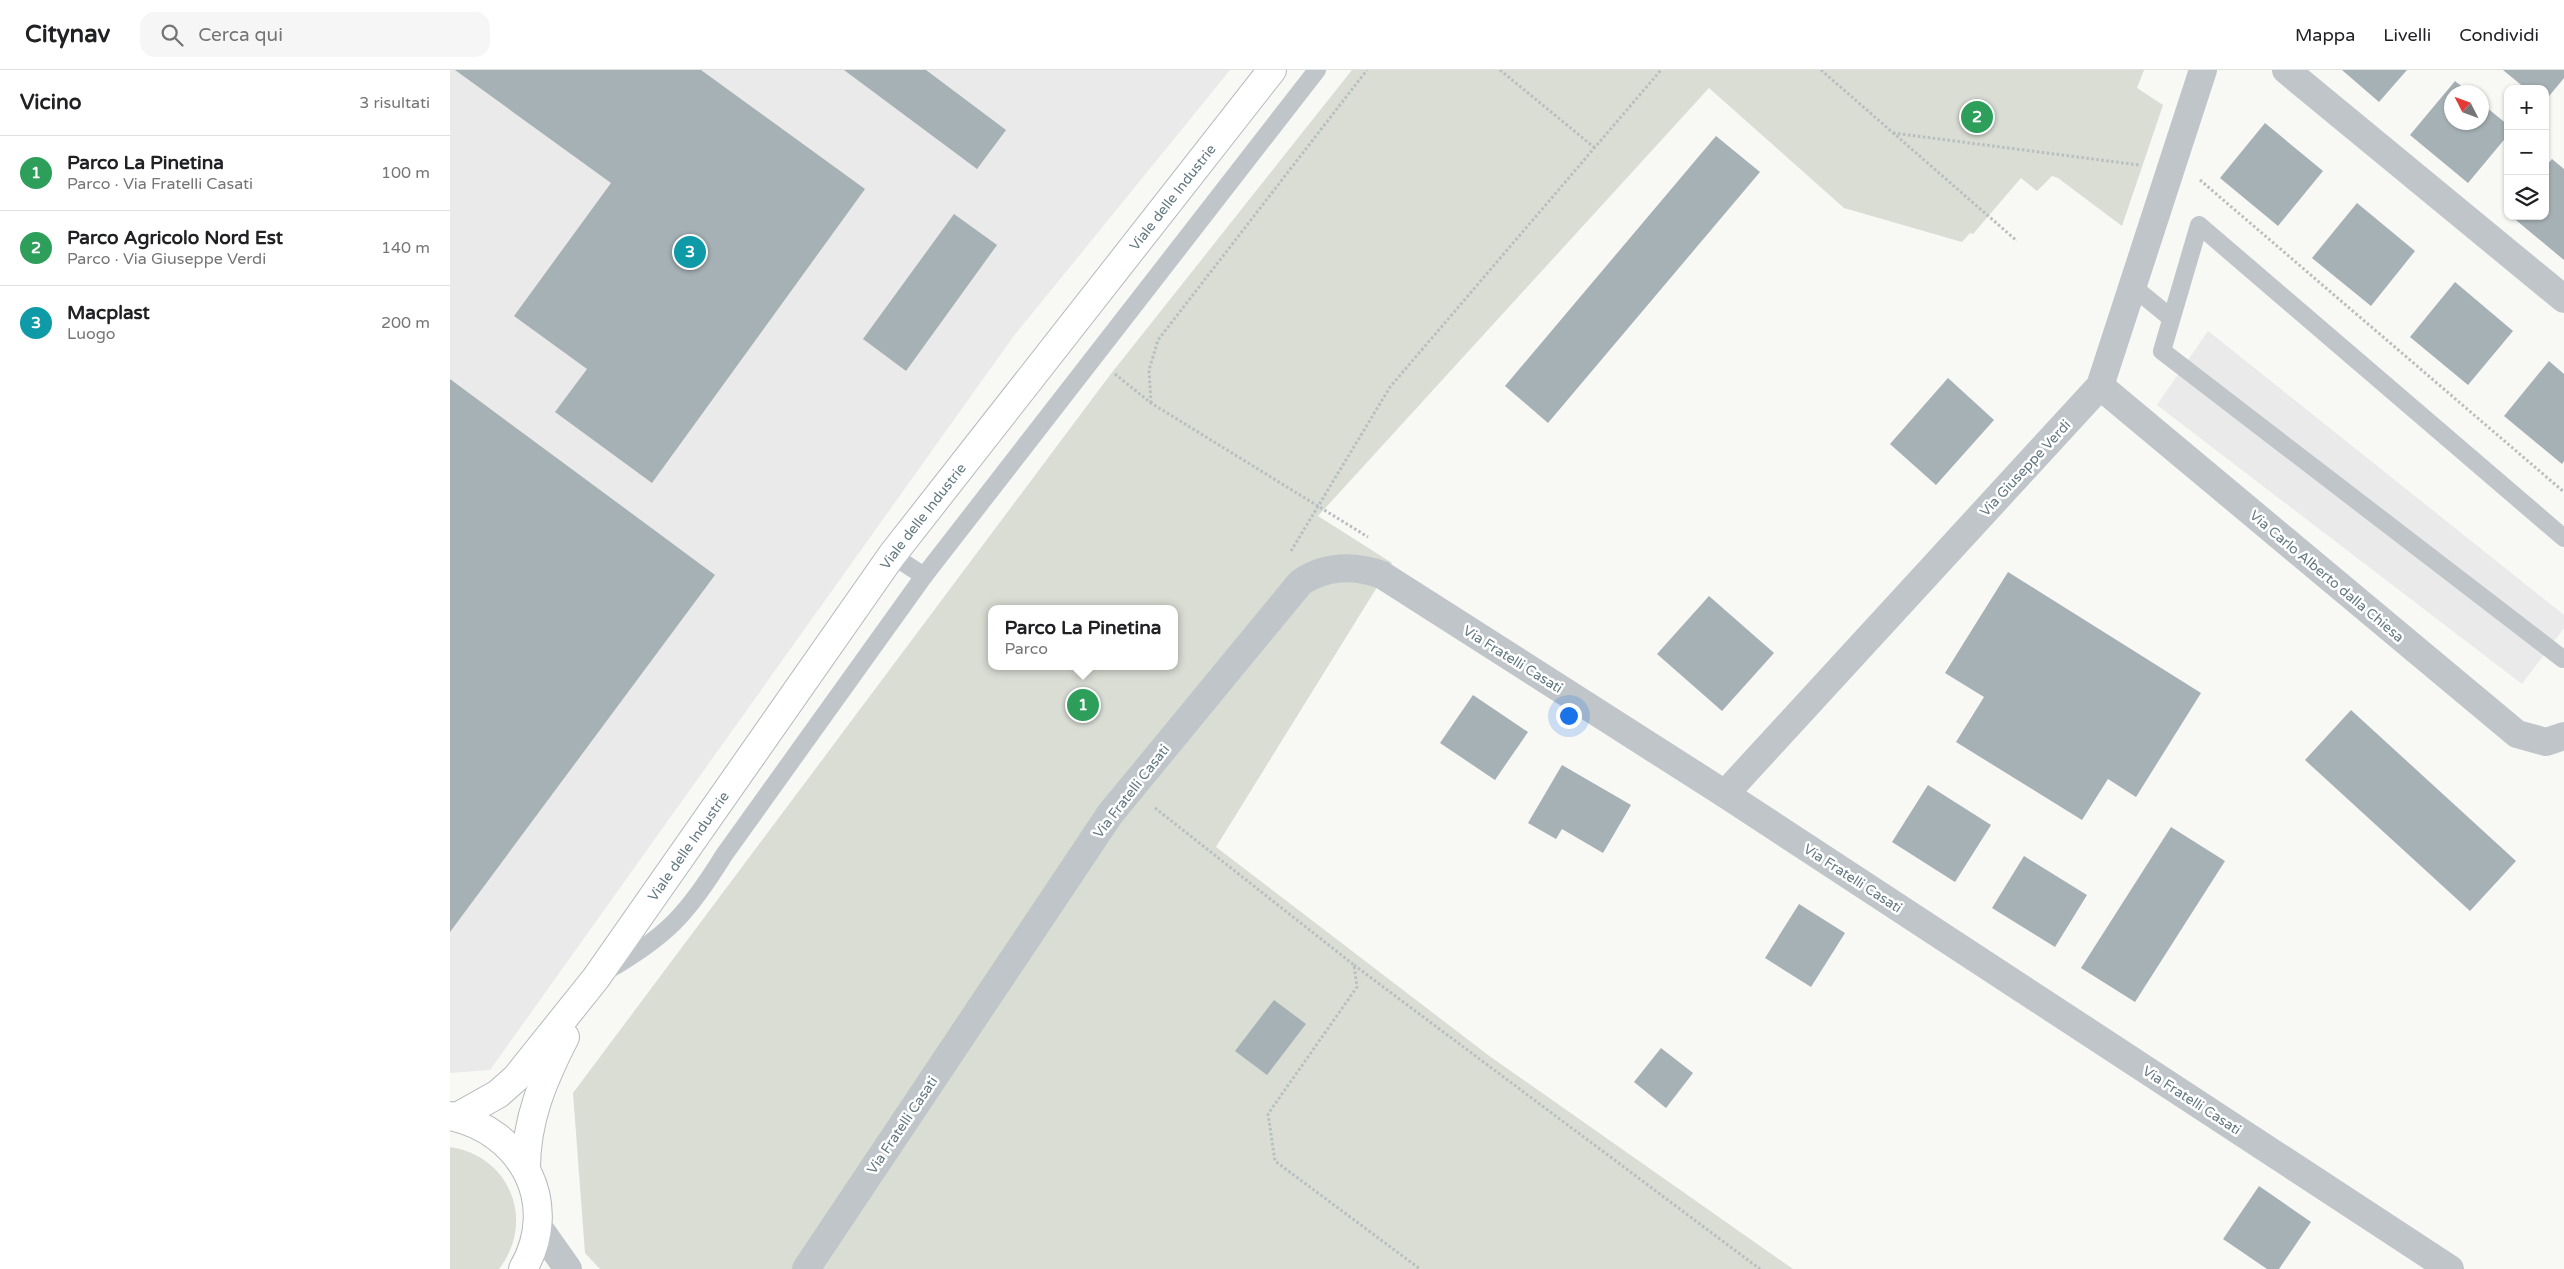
<!DOCTYPE html>
<html lang="it">
<head>
<meta charset="utf-8">
<style>
	body { margin:0; font-family:"Varela Round",sans-serif; background:#f6f6f6; color:#202124 }
	.controls { position:absolute; right:15px; top:15px; display:grid; overflow:hidden; border-radius:10px; box-shadow:0 1px 4px #0004 }
	.controls button { width:45px; height:45px; display:grid; place-items:center; padding:0; border:0; border-bottom:1px solid #e0e0e0; background:#fff; color:#202124; font:25px sans-serif }
	.compass { position:absolute; left:1994px; top:15px; width:45px; height:45px; border-radius:50%; background:#fff; box-shadow:0 1px 4px #0004; rotate:312deg }
	.you { position:absolute; left:1118px; top:645px; width:18px; height:18px; margin:-12px; border:4px solid #fff; border-radius:50%; background:#1a73e8; box-shadow:0 0 0 8px #1a73e833 }
	.badge { display:grid; place-items:center; width:32px; height:32px; border-radius:50%; background:#e53d29; color:#fff; font-size:16px; font-weight:700 }
	.pin { position:absolute; translate:-50% -50%; border:2px solid #fff; box-shadow:0 1px 5px #0006 }
	.popup { position:absolute; left:538px; top:535px; width:190px; height:65px; box-sizing:border-box; display:grid; place-content:center; border-radius:10px; background:#fff; filter:drop-shadow(0 1px 4px #0005); font-size:16px; white-space:nowrap; color:#757577 }
	.popup b { font-size:19px; color:#202124 }
	.popup::after { content:''; position:absolute; left:50%; top:100%; margin-left:-10px; border:10px solid transparent; border-top-color:#fff }
	.list { margin:0; padding:0; list-style:none }
	h2 { display:flex; justify-content:space-between; align-items:center; height:65px; margin:0; padding:0 20px; font-size:21px }
	h2 small { font-size:16px; font-weight:400; color:#757577 }
	.list li { display:grid; grid-template-columns:32px 1fr auto; gap:15px; align-items:center; box-sizing:border-box; height:75px; padding:0 20px; border-top:1px solid #e0e0e0 }
	.list b { display:block; font-size:19px; white-space:nowrap }
	.list p { margin:0; font-size:16px; white-space:nowrap; color:#757577 }
	.list em { font-size:16px; font-style:normal; color:#757577 }
	.icon { flex:none; width:28px; height:28px; fill:none; stroke:currentColor; stroke-width:2; stroke-linecap:round; stroke-linejoin:round }
	.map { position:relative; flex:none; width:2114px; height:1199px; overflow:hidden }
	header { display:flex; align-items:center; gap:30px; box-sizing:border-box; height:70px; padding:0 25px; background:#fff; border-bottom:1px solid #e0e0e0 }
	header strong { font-size:24px }
	nav { display:flex; gap:28px; margin-inline-start:auto; font-size:18px }
	.search { width:350px; height:45px; background:#f6f6f6; display:flex; align-items:center; gap:12px; box-sizing:border-box; padding:0 18px; border-radius:15px; color:#757577; font-size:19px }
	main { display:flex }
	aside { flex:1; background:#fff }
	.map>svg:first-child { display:block }
	.built { fill:#e9eae9 }
	.green { fill:#d9ddd4; fill-rule:evenodd }
	.building { fill:#a6b1b5 }
	.lines { fill:none; stroke-linecap:round; stroke-linejoin:round }
	.secondary-casing { stroke:#b1b9bd; stroke-width:30 }
	.path { stroke:#b9bec0; stroke-width:3; stroke-dasharray:2.5 2.5; stroke-linecap:butt }
	.lane { stroke:#bfc5c8; stroke-width:18 }
	.street { stroke:#bfc5c8; stroke-width:28 }
	.secondary { stroke:#fff; stroke-width:28 }
	.labels { text-anchor:middle; stroke-width:5; stroke-linejoin:round; paint-order:stroke }
	.street-label { font-size:14px; fill:#637881; stroke:#fff }
</style>
</head>
<body>
<header>
<strong>Citynav</strong>
<div class="search"><svg class="icon" aria-label="search" viewBox="0 0 24 24"><circle cx="10" cy="10" r="6"/><path d="M15 15l6 6"/></svg>Cerca qui</div>
<nav><a>Mappa</a><a>Livelli</a><a>Condividi</a></nav>
</header>
<main>
<aside>
<h2>Vicino<small>3 risultati</small></h2>
<ul class="list">
<li><span class="badge" style="background:#2e9e5b">1</span><div><b>Parco La Pinetina</b><p>Parco · Via Fratelli Casati</p></div><em>100 m</em></li>
<li><span class="badge" style="background:#2e9e5b">2</span><div><b>Parco Agricolo Nord Est</b><p>Parco · Via Giuseppe Verdi</p></div><em>140 m</em></li>
<li><span class="badge" style="background:#0f9aa8">3</span><div><b>Macplast</b><p>Luogo</p></div><em>200 m</em></li>
</ul>
</aside>
<div class="map">
<svg width="2114" height="1199" viewBox="0 0 2114 1199">
	<rect width="100%" height="100%" fill="#f8f8f5"/>
	<g class="built">
		<polygon points="0,0 780,0 563,267 40,1000 0,1003"/>
		<polygon points="1758,261 2114,545 2114,558 2072,614 1707,335"/>
	</g>
	<g class="green">
		<path d="M 902,0 L 1694,0 L 1687,18 L 1713,35 L 1672,156 L 1608,108 L 1602,106 L 1587,121 L 1571,108 L 1523,164 L 1520,163 L 1512,172 L 1394,138 L 1259,18 L 868,446 L 942,493 L 766,777 L 1038,985 L 1343,1199 L 150,1199 L 135,1183 L 123,1023 L 660,305 ZM 542,539 L 724,539 L 724,596 L 542,596 Z"/>
		<path d="M 0,1077 C 60,1086 86,1151 49,1199 L 0,1199 Z"/>
	</g>
	<g class="building">
		<polygon points="5,0 251,0 415,119 202,413 105,342 137,299 64,246 161,113"/>
		<polygon points="394,0 476,0 556,60 527,99"/>
		<polygon points="1892,0 1957,0 1929,32"/>
		<polygon points="2053,0 2114,0 2114,8 2095,31 2095,19 2076,19"/>
		<polygon points="2005,11 2019,22 2001,22 2001,52 2031,52 2031,33 2058,55 2058,65 2018,113 1960,65"/>
		<polygon points="1815,53 1873,101 1828,156 1770,108"/>
		<polygon points="1266,66 1310,102 1098,353 1055,316"/>
		<polygon points="2102,89 2114,99 2114,190 2061,146 2095,146 2095,97"/>
		<polygon points="1907,133 1965,181 1921,236 1862,188"/>
		<polygon points="504,144 547,175 456,301 413,269"/>
		<polygon points="2005,212 2063,261 2018,315 1960,267"/>
		<polygon points="2099,291 2114,304 2114,391 2112,394 2054,346"/>
		<polygon points="1498,308 1544,350 1486,415 1440,374"/>
		<polygon points="0,309 265,505 0,862"/>
		<polygon points="1558,502 1751,623 1686,727 1658,709 1632,750 1506,672 1534,627 1495,603"/>
		<polygon points="1259,526 1324,583 1272,641 1207,584"/>
		<polygon points="1023,625 1078,662 1045,710 990,673"/>
		<polygon points="1901,640 2066,791 2020,841 1855,690"/>
		<polygon points="1112,695 1181,735 1153,783 1112,759 1106,769 1078,753"/>
		<polygon points="1478,715 1541,755 1505,812 1442,772"/>
		<polygon points="1721,757 1775,791 1685,932 1631,898"/>
		<polygon points="1574,786 1637,825 1605,877 1542,838"/>
		<polygon points="1349,834 1395,863 1361,917 1315,888"/>
		<polygon points="824,930 856,954 817,1005 785,981"/>
		<polygon points="1211,978 1243,1003 1216,1038 1184,1012"/>
		<polygon points="1809,1116 1861,1152 1829,1199 1817,1199 1773,1169"/>
	</g>
	<g class="lines">
		<g class="secondary-casing">
			<g id="secondary">
				<path d="M 0,1046 C 72,1061 111,1133 73,1199"/>
				<path id="s1" d="M 7,1047 L 48,1024 L 66,1008 L 146,908 L 442,485 L 822,0"/>
				<path d="M 76,1098 C 76,1050 93,1010 115,967"/>
			</g>
		</g>
		<g class="path">
			<polyline points="1050,0 1145,78"/>
			<polyline points="1371,0 1567,171"/>
			<polyline points="1443,63 1689,95"/>
			<polyline points="1750,110 2114,422"/>
			<polyline points="665,304 701,333 918,467"/>
			<polyline points="701,333 699,300 708,270 917,0"/>
			<polyline points="841,481 940,317 1211,0"/>
			<polyline points="705,738 904,895 907,917 818,1044 825,1091 970,1199"/>
			<polyline points="904,895 1310,1199"/>
		</g>
		<g class="lane">
			<polyline points="1682,216 1721,248"/>
			<polyline points="2114,468 1749,155 1712,281 2113,589 2114,588"/>
			<polyline points="442,485 474,506"/>
			<path d="M 155,902 C 216,867 237,845 274,785 L 474,506 L 867,0"/>
		</g>
		<g class="street">
			<polyline points="1836,0 2114,229"/>
			<polyline points="1650,316 2067,664 2096,672 2114,666"/>
			<polyline points="1275,724 1650,316 1753,0"/>
			<polyline points="87,1155 118,1199"/>
			<path d="M 356,1199 L 660,744 L 850,513 C 875,495 905,495 932,505 L 1275,724 L 2000,1199"/>
		</g>
		<use href="#secondary" class="secondary"/>
	</g>
	<g class="labels">
		<g class="street-label">
			<text dy="5" stroke="none"><textPath href="#s1" startOffset="1170">Viale delle Industrie</textPath></text>
			<text transform="translate(1575 398) rotate(-47)" y="5">Via Giuseppe Verdi</text>
			<text dy="5" stroke="none"><textPath href="#s1" startOffset="765">Viale delle Industrie</textPath></text>
			<text transform="translate(1877 506) rotate(40)" y="5">Via Carlo Alberto dalla Chiesa</text>
			<text transform="translate(1063 589) rotate(32)" y="5">Via Fratelli Casati</text>
			<text transform="translate(681 721) rotate(-52)" y="5">Via Fratelli Casati</text>
			<text dy="5" stroke="none"><textPath href="#s1" startOffset="360">Viale delle Industrie</textPath></text>
			<text transform="translate(1403 808) rotate(33)" y="5">Via Fratelli Casati</text>
			<text transform="translate(1742 1030) rotate(33)" y="5">Via Fratelli Casati</text>
			<text transform="translate(452 1055) rotate(-56)" y="5">Via Fratelli Casati</text>
		</g>
	</g>
</svg>
<div class="controls">
<button>+</button>
<button>−</button>
<button><svg class="icon" aria-label="layers" viewBox="0 0 24 24"><path d="M12 4l9 5-9 5-9-5zM3 14l9 5 9-5"/></svg></button>
</div>
<svg class="compass" viewBox="-18 -18 36 36"><path d="M0-13l5 13h-10z" fill="#e53935"/><path d="M0 13l5-13h-10z" fill="#757577"/></svg>
<div class="you"></div>
<div class="pin badge" style="left:633px;top:635px;background:#2e9e5b">1</div>
<div class="popup"><b>Parco La Pinetina</b>Parco</div>
<div class="pin badge" style="left:1527px;top:47px;background:#2e9e5b">2</div>
<div class="pin badge" style="left:240px;top:182px;background:#0f9aa8">3</div>
</div>
</main>
</body>
</html>
